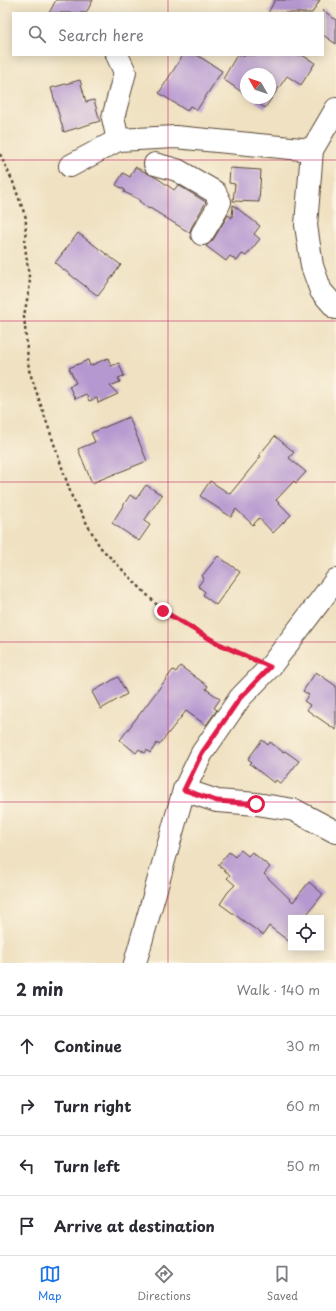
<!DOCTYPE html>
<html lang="en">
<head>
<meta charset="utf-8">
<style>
	body { margin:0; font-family:"Playpen Sans",sans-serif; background:#f7f7f7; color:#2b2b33 }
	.controls { position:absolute; right:12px; bottom:12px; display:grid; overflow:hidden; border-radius:0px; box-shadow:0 2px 10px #0003 }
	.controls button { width:36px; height:36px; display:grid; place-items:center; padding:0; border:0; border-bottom:1px solid #e1e1e2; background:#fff; color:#2b2b33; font:20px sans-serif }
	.compass { position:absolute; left:240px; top:68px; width:36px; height:36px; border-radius:50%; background:#fff; box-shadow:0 2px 10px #0003; rotate:310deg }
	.stop { position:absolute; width:12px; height:12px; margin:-9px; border:3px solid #e11d48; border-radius:50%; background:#fff }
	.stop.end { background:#e11d48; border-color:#fff; box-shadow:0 1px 4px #0008 }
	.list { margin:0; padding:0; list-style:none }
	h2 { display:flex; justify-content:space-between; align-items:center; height:52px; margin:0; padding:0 16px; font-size:17px }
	h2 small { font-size:13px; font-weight:400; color:#7c7c81 }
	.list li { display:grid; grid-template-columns:26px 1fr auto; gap:12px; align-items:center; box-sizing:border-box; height:60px; padding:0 16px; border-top:1px solid #e1e1e2 }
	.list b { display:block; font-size:15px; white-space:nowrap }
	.list em { font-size:13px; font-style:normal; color:#7c7c81 }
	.icon { flex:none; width:22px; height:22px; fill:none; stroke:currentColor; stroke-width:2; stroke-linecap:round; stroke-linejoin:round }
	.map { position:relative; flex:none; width:336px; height:963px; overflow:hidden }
	.search { position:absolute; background:#fff; box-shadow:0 2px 10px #0003; left:12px; right:12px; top:12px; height:44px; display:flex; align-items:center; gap:10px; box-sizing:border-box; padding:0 14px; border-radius:0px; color:#7c7c81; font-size:15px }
	.sheet { height:292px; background:#fff }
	nav { display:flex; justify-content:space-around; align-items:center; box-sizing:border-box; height:56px; border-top:1px solid #e1e1e2; background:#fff; font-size:11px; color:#7c7c81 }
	nav a { display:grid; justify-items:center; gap:2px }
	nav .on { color:#1a73e8 }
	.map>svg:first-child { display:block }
	.building { fill:#b698d0 }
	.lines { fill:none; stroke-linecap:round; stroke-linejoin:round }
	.minor-casing { stroke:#564536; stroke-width:24 }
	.path { stroke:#564536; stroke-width:2.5; stroke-dasharray:3 3; stroke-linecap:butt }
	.minor { stroke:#fff; stroke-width:22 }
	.route { stroke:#e11d48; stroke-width:5 }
	.grid { fill:none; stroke:#c2185b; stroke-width:1; stroke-opacity:0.55 }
</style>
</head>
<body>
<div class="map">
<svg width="336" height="963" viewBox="0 0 336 963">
	<rect width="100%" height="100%" fill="#fcf5e5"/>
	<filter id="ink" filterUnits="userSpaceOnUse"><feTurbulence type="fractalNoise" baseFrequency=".025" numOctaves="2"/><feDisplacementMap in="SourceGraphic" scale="8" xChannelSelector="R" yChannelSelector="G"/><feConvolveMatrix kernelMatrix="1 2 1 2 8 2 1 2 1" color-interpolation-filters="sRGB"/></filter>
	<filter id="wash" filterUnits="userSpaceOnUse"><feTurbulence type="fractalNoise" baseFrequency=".012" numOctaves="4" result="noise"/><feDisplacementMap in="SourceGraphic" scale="16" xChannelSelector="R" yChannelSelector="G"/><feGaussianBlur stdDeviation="0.9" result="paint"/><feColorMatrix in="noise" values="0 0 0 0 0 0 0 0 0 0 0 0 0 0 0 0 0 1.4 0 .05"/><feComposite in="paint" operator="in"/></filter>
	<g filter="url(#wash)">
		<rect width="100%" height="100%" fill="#efe1c1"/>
		<g id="blocks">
			<g class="building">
				<polygon points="56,0 93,0 86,13 49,13"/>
				<polygon points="275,0 320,0 312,13 268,13"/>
				<polygon points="323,10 336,20 336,44 323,35"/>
				<polygon points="183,55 197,55 222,71 197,110 190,106 187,111 159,93"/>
				<polygon points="237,55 302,55 315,63 301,85 287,76 265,108 250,98 270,98 270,74 246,74 246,95 223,79"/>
				<polygon points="80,80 86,102 94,100 100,121 64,132 51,88"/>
				<polygon points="135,167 157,178 174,190 178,185 206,202 191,228 190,233 150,208 149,209 139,201 140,200 124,192 125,190 116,185 123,173 130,177"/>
				<polygon points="230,168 261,170 259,202 233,201 235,184 229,183"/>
				<polygon points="233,205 260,226 254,234 260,239 246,256 242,254 237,261 230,256 226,261 206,246 213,240 228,215 232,218"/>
				<polygon points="78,233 121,265 98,296 55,263"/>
				<polygon points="108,358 111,366 119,363 124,376 118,378 120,382 110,386 118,394 98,403 97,398 89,401 86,394 75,399 69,386 76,383 69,368 88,360 90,366"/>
				<polygon points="129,417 147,461 92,483 78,449 95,442 91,433"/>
				<polygon points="275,436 294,452 289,458 306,472 296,483 294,481 276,500 291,515 273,533 259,518 253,525 236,509 231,517 200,496 210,481 230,494 261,456 259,455"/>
				<polygon points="146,485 162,495 144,521 150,525 139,541 112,523 130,495 136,499"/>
				<polygon points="218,556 240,572 216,605 203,595 205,592 198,586 204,578 202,576"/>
				<polygon points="180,666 208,686 206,689 220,699 214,708 217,710 206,725 186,711 159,745 157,743 150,753 147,750 145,753 139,749 136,753 120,740 173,670 176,672"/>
				<polygon points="316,672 336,686 336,730 307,710 310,705 304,701 309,695 303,691"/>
				<polygon points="118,677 127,694 101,709 92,692"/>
				<polygon points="262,740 268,745 270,742 283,752 285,751 299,761 281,784 276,780 274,783 250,764 252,762 248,759"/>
				<polygon points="241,850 248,856 252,852 270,867 264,874 293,902 309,882 323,894 304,918 291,918 291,943 269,926 263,935 220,904 228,892 235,885 227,878 230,875 218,865 229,852 235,857"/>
			</g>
		</g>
	</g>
	<g filter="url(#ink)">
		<use href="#blocks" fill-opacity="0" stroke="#564536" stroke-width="1"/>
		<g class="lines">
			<g class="minor-casing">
				<g id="minor">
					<polyline points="117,55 125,72 113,118 118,140"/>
					<polyline points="336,109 312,150 306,225 312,266 321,291 336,308"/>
					<polyline points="155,164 177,170 215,192 220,202 216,211 202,234"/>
					<polyline points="70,166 118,140 175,137 312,150"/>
					<polyline points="184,790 217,801 257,804 294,810 336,832"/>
					<polyline points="135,963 184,790 202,753 240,698 270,667 336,580"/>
				</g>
			</g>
			<polyline class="path" points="0,154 13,182 26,218 25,246 30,284 24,316 29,370 72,497 100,547 163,611 217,643 251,659"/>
			<use href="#minor" class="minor"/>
		</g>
	</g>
	<g class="lines" filter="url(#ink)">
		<polyline class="route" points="163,611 217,643 270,667 240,698 202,753 184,790 217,801 256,804"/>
	</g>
	<path class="grid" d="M 168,0 L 168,13M 168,55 L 168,963M 0,160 L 336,160M 0,321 L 336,321M 0,482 L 336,482M 0,642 L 336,642M 0,802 L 336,802"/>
</svg>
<div class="controls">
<button><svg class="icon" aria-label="locate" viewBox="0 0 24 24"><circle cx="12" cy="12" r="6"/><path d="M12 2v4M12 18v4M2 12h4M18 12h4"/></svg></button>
</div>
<svg class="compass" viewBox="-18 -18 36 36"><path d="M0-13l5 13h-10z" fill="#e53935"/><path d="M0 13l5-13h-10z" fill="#7c7c81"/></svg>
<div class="stop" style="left:256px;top:804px"></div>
<div class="stop end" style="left:163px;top:611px"></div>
<div class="search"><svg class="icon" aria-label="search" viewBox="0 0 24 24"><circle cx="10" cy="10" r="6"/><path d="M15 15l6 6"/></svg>Search here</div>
</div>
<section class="sheet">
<h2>2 min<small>Walk · 140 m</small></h2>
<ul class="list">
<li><svg class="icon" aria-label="ahead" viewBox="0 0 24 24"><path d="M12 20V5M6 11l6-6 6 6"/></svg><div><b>Continue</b></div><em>30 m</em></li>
<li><svg class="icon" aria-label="right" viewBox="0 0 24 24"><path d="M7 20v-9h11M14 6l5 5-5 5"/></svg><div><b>Turn right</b></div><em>60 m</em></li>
<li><svg class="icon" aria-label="left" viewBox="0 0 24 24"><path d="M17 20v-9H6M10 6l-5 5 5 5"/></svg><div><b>Turn left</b></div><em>50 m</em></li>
<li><svg class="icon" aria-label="arrive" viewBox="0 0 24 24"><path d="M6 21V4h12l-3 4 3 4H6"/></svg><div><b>Arrive at destination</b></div></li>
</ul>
</section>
<nav>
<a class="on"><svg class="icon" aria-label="map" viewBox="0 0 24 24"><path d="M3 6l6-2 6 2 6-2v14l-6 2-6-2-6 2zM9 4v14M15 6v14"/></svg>Map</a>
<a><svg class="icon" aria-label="directions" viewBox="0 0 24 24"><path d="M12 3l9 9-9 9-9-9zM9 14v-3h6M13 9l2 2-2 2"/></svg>Directions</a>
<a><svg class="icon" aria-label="saved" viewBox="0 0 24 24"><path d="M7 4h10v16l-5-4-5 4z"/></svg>Saved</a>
</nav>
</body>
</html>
